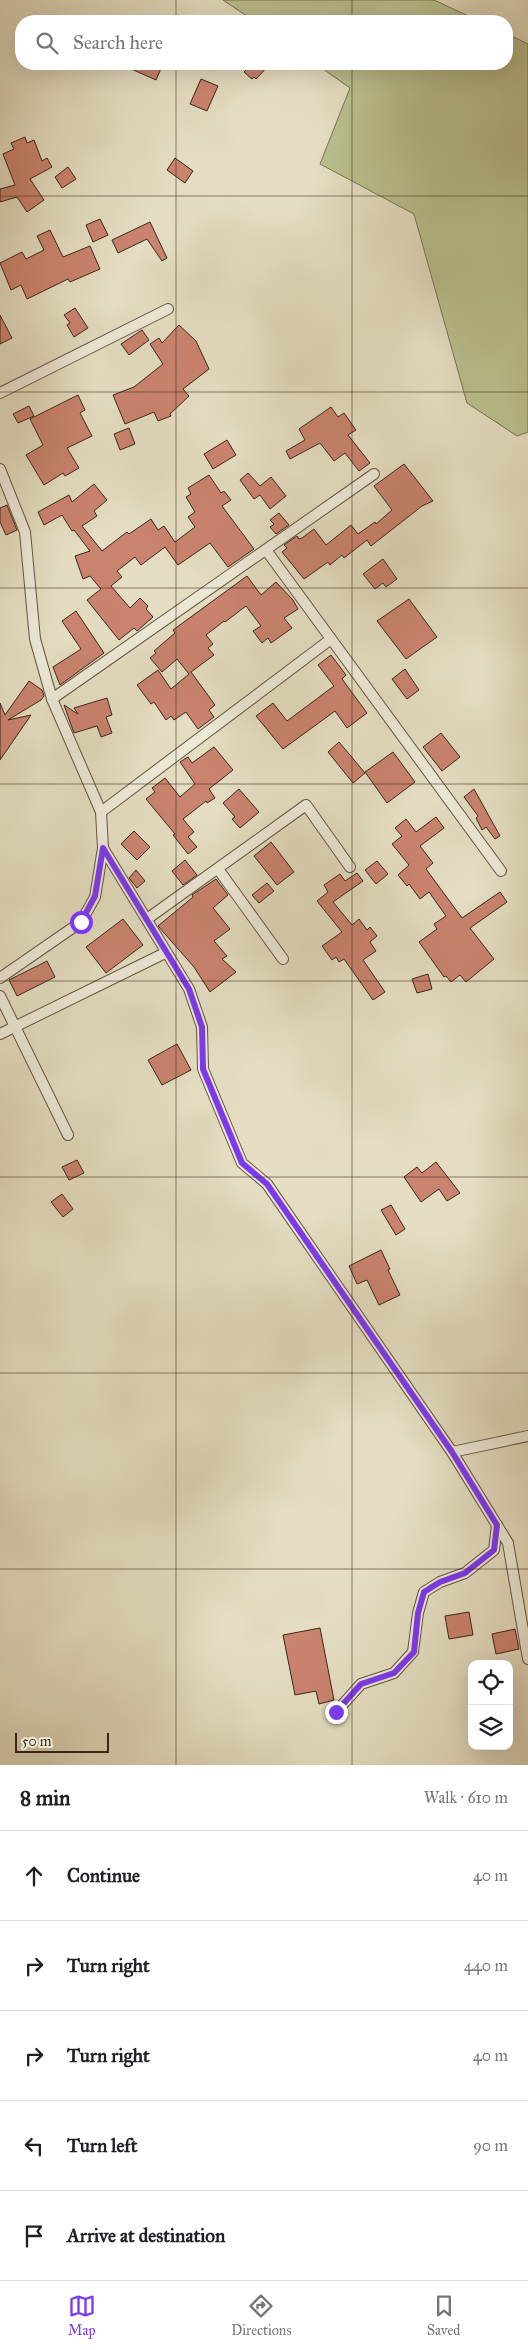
<!DOCTYPE html>
<html lang="en">
<head>
<meta charset="utf-8">
<style>
	body { margin:0; font-family:"IM FELL Great Primer",serif; background:#f2f2f2; color:#202124 }
	.controls { position:absolute; right:15px; bottom:15px; display:grid; overflow:hidden; border-radius:10px; box-shadow:0 5px 20px #0002 }
	.controls button { width:45px; height:45px; display:grid; place-items:center; padding:0; border:0; border-bottom:1px solid #e0e0e0; background:#fff; color:#202124; font:25px sans-serif }
	.scale { position:absolute; left:15px; bottom:12px; width:94px; box-sizing:border-box; padding-left:5px; border:2px solid #3b2719; border-top:0; font-size:14px; line-height:18px; white-space:nowrap; color:#3b2719; -webkit-text-stroke:4px #ede9d7; paint-order:stroke }
	.stop { position:absolute; width:15px; height:15px; margin:-11px; border:4px solid #7c3aed; border-radius:50%; background:#fff }
	.stop.end { background:#7c3aed; border-color:#fff; box-shadow:0 1px 5px #0008 }
	.list { margin:0; padding:0; list-style:none }
	h2 { display:flex; justify-content:space-between; align-items:center; height:65px; margin:0; padding:0 20px; font-size:21px }
	h2 small { font-size:16px; font-weight:400; color:#757577 }
	.list li { display:grid; grid-template-columns:32px 1fr auto; gap:15px; align-items:center; box-sizing:border-box; height:90px; padding:0 20px; border-top:1px solid #e0e0e0 }
	.list b { display:block; font-size:19px; white-space:nowrap }
	.list em { font-size:16px; font-style:normal; color:#757577 }
	.icon { flex:none; width:28px; height:28px; fill:none; stroke:currentColor; stroke-width:2; stroke-linecap:round; stroke-linejoin:round }
	.map { position:relative; flex:none; width:528px; height:1765px; overflow:hidden }
	.search { position:absolute; background:#fff; box-shadow:0 5px 20px #0002; left:15px; right:15px; top:15px; height:55px; display:flex; align-items:center; gap:12px; box-sizing:border-box; padding:0 18px; border-radius:20px; color:#757577; font-size:19px }
	.sheet { height:515px; background:#fff }
	nav { display:flex; justify-content:space-around; align-items:center; box-sizing:border-box; height:70px; border-top:1px solid #e0e0e0; background:#fff; font-size:14px; color:#757577 }
	nav a { display:grid; justify-items:center; gap:2px }
	nav .on { color:#7c3aed }
	.map>svg:first-child { display:block }
	.green { fill:#babf8f; stroke:#7a7354 }
	.building { fill:#ca836f; stroke:#3b2719 }
	.lines { fill:none; stroke-linecap:round; stroke-linejoin:round }
	.street-casing { stroke:#655443; stroke-width:12 }
	.street { stroke:#ede9d7; stroke-width:10 }
	.route { stroke:#7c3aed; stroke-width:6 }
	.grid { fill:none; stroke:#3b2719; stroke-width:1; stroke-opacity:0.55 }
</style>
</head>
<body>
<div class="map">
<svg width="528" height="1765" viewBox="0 0 528 1765">
	<rect width="100%" height="100%" fill="#e4ddc1"/>
	<filter id="stains"><feTurbulence type="fractalNoise" baseFrequency=".004" numOctaves="4"/><feColorMatrix values="0 0 0 0 .2 0 0 0 0 .09 0 0 0 0 .02 0 0 0 .5 -.17"/></filter>
	<radialGradient id="worn" r=".72"><stop offset=".6" stop-color="#630" stop-opacity="0"/><stop offset="1" stop-color="#630" stop-opacity=".3"/></radialGradient>
	<g class="green">
		<polygon points="223,0 434,0 479,21 254,21"/>
		<polygon points="507,34 528,44 528,432 517,436 467,403 414,214 320,164 350,88 316,64 507,64"/>
	</g>
	<g class="building">
		<polygon points="120,64 163,64 156,80"/>
		<polygon points="239,64 270,64 256,79 254,77 252,79 244,72 246,70"/>
		<polygon points="201,79 218,86 207,111 190,104"/>
		<polygon points="25,137 27,143 34,140 42,161 47,158 52,167 30,179 44,200 27,212 17,197 0,202 0,189 15,185 3,154 14,149 11,143"/>
		<polygon points="175,158 193,171 185,183 167,170"/>
		<polygon points="68,167 76,179 62,188 55,177"/>
		<polygon points="100,219 108,235 93,242 86,225"/>
		<polygon points="150,222 167,258 162,261 147,239 118,253 112,240"/>
		<polygon points="50,230 63,257 90,246 100,269 70,282 68,279 27,299 21,285 11,290 0,263 22,252 26,259 44,250 37,236"/>
		<polygon points="75,308 88,328 74,337 67,325 70,323 64,315"/>
		<polygon points="0,315 12,338 0,344"/>
		<polygon points="179,325 196,341 209,369 183,389 189,396 170,414 171,416 158,421 154,412 125,424 113,395 134,387 163,364 150,344 159,338 162,343"/>
		<polygon points="142,330 149,340 129,355 121,344"/>
		<polygon points="78,395 85,410 80,413 92,436 67,448 79,468 65,476 63,473 44,485 26,455 43,445 30,419"/>
		<polygon points="29,406 34,416 18,423 13,414"/>
		<polygon points="331,407 338,417 344,413 356,430 348,435 370,463 359,471 345,453 334,461 320,443 290,459 286,451 305,440 299,429"/>
		<polygon points="129,428 135,444 120,450 114,434"/>
		<polygon points="227,440 236,455 213,469 204,454"/>
		<polygon points="404,464 433,501 422,506 371,546 367,540 344,558 342,555 330,565 328,562 304,579 282,552 287,548 284,545 297,536 299,539 302,538 314,529 326,545 351,525 358,534 375,522 376,524 392,510 374,486"/>
		<polygon points="248,473 260,486 271,477 286,496 270,509 260,495 254,499 240,480"/>
		<polygon points="209,475 221,493 224,491 231,500 222,506 254,549 228,567 210,543 178,565 165,547 141,565 135,557 117,571 122,577 111,586 130,608 140,598 148,606 146,609 153,617 137,631 134,628 119,640 87,600 101,589 90,576 83,579 75,556 90,551 74,530 72,531 62,515 44,525 38,512 69,495 72,502 94,484 107,500 94,511 97,516 82,526 102,551 127,532 129,534 151,519 158,530 164,526 175,542 195,527 188,517 195,512 186,497 191,494 188,488"/>
		<polygon points="7,505 17,530 6,535 0,522 0,508"/>
		<polygon points="279,513 289,525 276,534 270,527 274,524 270,520"/>
		<polygon points="383,559 397,579 386,587 383,583 375,589 363,574"/>
		<polygon points="247,576 261,595 276,582 293,600 298,609 284,618 292,628 271,643 268,638 262,643 253,631 261,626 246,606 225,622 224,621 206,635 213,644 208,648 214,655 191,672 215,705 209,710 214,717 198,729 186,712 174,720 171,716 166,720 154,702 151,704 137,685 158,670 171,689 189,674 177,659 162,672 150,658 156,653 154,651 175,633 173,630"/>
		<polygon points="409,599 437,637 406,659 377,621"/>
		<polygon points="76,611 104,653 60,685 53,667 81,649 62,621"/>
		<polygon points="331,655 346,675 342,679 367,713 347,728 335,711 283,749 256,716 273,703 287,721 334,686 318,665"/>
		<polygon points="405,669 419,690 407,699 392,679"/>
		<polygon points="29,681 42,690 44,696 41,700 8,720 31,715 0,760 0,703 5,715"/>
		<polygon points="107,698 112,715 106,717 112,733 101,737 97,726 74,733 64,705 78,714 74,708"/>
		<polygon points="441,733 460,757 442,771 423,747"/>
		<polygon points="339,742 365,773 353,783 328,752"/>
		<polygon points="214,747 233,770 209,789 215,798 207,803 206,801 183,819 194,832 188,837 197,847 188,854 173,835 175,834 146,799 155,792 152,788 165,778 180,797 195,784 180,762 188,757 192,763"/>
		<polygon points="393,752 415,782 387,803 365,772"/>
		<polygon points="239,789 259,812 240,828 232,819 235,817 223,803"/>
		<polygon points="474,789 500,836 495,839 486,827 482,830 476,818 478,816 464,797"/>
		<polygon points="436,817 444,828 420,846 433,863 426,869 462,918 500,892 507,902 470,928 494,959 466,982 460,975 451,982 446,976 444,977 419,942 437,929 434,924 446,916 429,892 420,899 409,884 407,886 398,875 409,865 392,844 402,836 395,828 406,819 416,832"/>
		<polygon points="134,831 150,847 137,860 121,844"/>
		<polygon points="271,842 294,872 277,885 254,856"/>
		<polygon points="185,860 197,875 183,885 172,871"/>
		<polygon points="377,861 388,874 376,884 365,870"/>
		<polygon points="136,870 145,881 137,888 129,878"/>
		<polygon points="357,873 363,881 333,902 352,925 359,919 367,930 370,927 377,936 370,942 376,951 363,960 385,992 373,1000 344,959 339,962 336,957 332,960 322,946 342,932 317,901 328,892 324,885 340,874 345,881"/>
		<polygon points="216,879 228,895 213,908 230,929 214,941 227,956 222,959 236,972 210,992 194,967 158,926 193,897 192,895"/>
		<polygon points="267,883 274,891 259,903 252,895"/>
		<polygon points="123,919 143,945 106,973 86,947"/>
		<polygon points="47,961 55,977 17,996 9,980"/>
		<polygon points="428,974 432,989 417,993 412,979"/>
		<polygon points="177,1044 191,1070 162,1085 148,1060"/>
		<polygon points="77,1160 84,1173 69,1180 62,1167"/>
		<polygon points="436,1162 460,1193 447,1201 439,1189 421,1202 404,1177 417,1167 422,1173"/>
		<polygon points="62,1194 73,1209 63,1217 51,1202"/>
		<polygon points="391,1205 405,1229 396,1235 381,1210"/>
		<polygon points="381,1250 390,1269 388,1270 400,1295 379,1305 367,1280 357,1284 349,1266"/>
		<polygon points="469,1612 473,1635 449,1639 445,1616"/>
		<polygon points="320,1628 334,1700 319,1704 316,1691 295,1695 283,1635"/>
		<polygon points="515,1629 519,1649 496,1654 492,1634"/>
	</g>
	<g class="lines">
		<g class="street-casing">
			<g id="street">
				<polyline points="0,393 168,309"/>
				<polyline points="0,469 25,532 35,639 52,699 101,812 103,848 189,989 202,1027 203,1069 242,1163 267,1184 452,1452 508,1543 528,1659"/>
				<polyline points="266,550 501,871"/>
				<polyline points="52,699 374,474"/>
				<polyline points="101,812 331,639"/>
				<polyline points="218,869 283,959"/>
				<polyline points="147,919 306,805 350,867"/>
				<polyline points="0,978 81,922 95,897 103,848"/>
				<polyline points="0,996 68,1135"/>
				<polyline points="0,1034 165,953"/>
				<polyline points="452,1452 528,1436"/>
				<polyline points="336,1712 361,1684 394,1673 413,1652 418,1613 424,1592 440,1582 465,1573 494,1550 497,1525"/>
			</g>
		</g>
		<use href="#street" class="street"/>
	</g>
	<g class="lines">
		<polyline class="route" points="81,922 95,896 103,848 189,989 202,1027 203,1069 242,1163 267,1184 452,1452 497,1525 494,1550 465,1573 440,1582 424,1592 418,1613 414,1652 394,1673 361,1684 336,1712"/>
	</g>
	<path class="grid" d="M 176,0 L 176,21M 352,0 L 352,21M 176,64 L 176,1765M 352,64 L 352,1765M 0,196 L 528,196M 0,392 L 528,392M 0,588 L 528,588M 0,784 L 528,784M 0,981 L 528,981M 0,1177 L 528,1177M 0,1373 L 528,1373M 0,1569 L 528,1569"/>
	<rect width="100%" height="100%" filter="url(#stains)"/>
	<rect width="100%" height="100%" fill="url(#worn)"/>
</svg>
<div class="controls">
<button><svg class="icon" aria-label="locate" viewBox="0 0 24 24"><circle cx="12" cy="12" r="6"/><path d="M12 2v4M12 18v4M2 12h4M18 12h4"/></svg></button>
<button><svg class="icon" aria-label="layers" viewBox="0 0 24 24"><path d="M12 4l9 5-9 5-9-5zM3 14l9 5 9-5"/></svg></button>
</div>
<div class="scale">50 m</div>
<div class="stop" style="left:81px;top:922px"></div>
<div class="stop end" style="left:336px;top:1712px"></div>
<div class="search"><svg class="icon" aria-label="search" viewBox="0 0 24 24"><circle cx="10" cy="10" r="6"/><path d="M15 15l6 6"/></svg>Search here</div>
</div>
<section class="sheet">
<h2>8 min<small>Walk · 610 m</small></h2>
<ul class="list">
<li><svg class="icon" aria-label="ahead" viewBox="0 0 24 24"><path d="M12 20V5M6 11l6-6 6 6"/></svg><div><b>Continue</b></div><em>40 m</em></li>
<li><svg class="icon" aria-label="right" viewBox="0 0 24 24"><path d="M7 20v-9h11M14 6l5 5-5 5"/></svg><div><b>Turn right</b></div><em>440 m</em></li>
<li><svg class="icon" aria-label="right" viewBox="0 0 24 24"><path d="M7 20v-9h11M14 6l5 5-5 5"/></svg><div><b>Turn right</b></div><em>40 m</em></li>
<li><svg class="icon" aria-label="left" viewBox="0 0 24 24"><path d="M17 20v-9H6M10 6l-5 5 5 5"/></svg><div><b>Turn left</b></div><em>90 m</em></li>
<li><svg class="icon" aria-label="arrive" viewBox="0 0 24 24"><path d="M6 21V4h12l-3 4 3 4H6"/></svg><div><b>Arrive at destination</b></div></li>
</ul>
</section>
<nav>
<a class="on"><svg class="icon" aria-label="map" viewBox="0 0 24 24"><path d="M3 6l6-2 6 2 6-2v14l-6 2-6-2-6 2zM9 4v14M15 6v14"/></svg>Map</a>
<a><svg class="icon" aria-label="directions" viewBox="0 0 24 24"><path d="M12 3l9 9-9 9-9-9zM9 14v-3h6M13 9l2 2-2 2"/></svg>Directions</a>
<a><svg class="icon" aria-label="saved" viewBox="0 0 24 24"><path d="M7 4h10v16l-5-4-5 4z"/></svg>Saved</a>
</nav>
</body>
</html>
